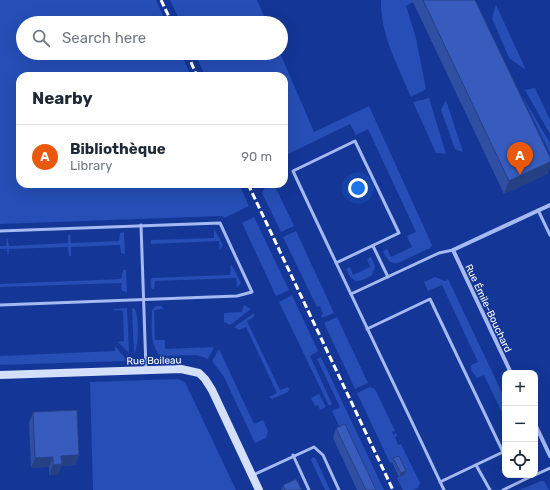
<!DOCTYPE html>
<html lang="en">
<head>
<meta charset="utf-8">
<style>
	body { margin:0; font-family:Rubik,sans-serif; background:#f6f6f7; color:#1f2937 }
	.controls { position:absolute; right:12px; bottom:12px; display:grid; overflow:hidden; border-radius:8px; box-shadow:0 4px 16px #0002 }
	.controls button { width:36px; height:36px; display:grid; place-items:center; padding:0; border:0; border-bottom:1px solid #e0e1e3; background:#fff; color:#1f2937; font:20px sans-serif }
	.you { position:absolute; left:358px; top:188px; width:14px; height:14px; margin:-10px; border:3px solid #fff; border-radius:50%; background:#1a73e8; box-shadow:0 0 0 6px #1a73e833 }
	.badge { display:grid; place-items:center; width:26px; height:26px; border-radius:50%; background:#ea580c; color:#fff; font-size:13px; font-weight:700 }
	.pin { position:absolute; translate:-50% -33px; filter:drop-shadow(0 1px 2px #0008) }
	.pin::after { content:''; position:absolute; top:21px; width:14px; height:12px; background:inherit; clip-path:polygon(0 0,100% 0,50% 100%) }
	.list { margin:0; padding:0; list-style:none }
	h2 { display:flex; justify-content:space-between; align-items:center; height:52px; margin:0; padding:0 16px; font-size:17px }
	h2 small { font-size:13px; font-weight:400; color:#747a83 }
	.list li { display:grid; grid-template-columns:26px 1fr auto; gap:12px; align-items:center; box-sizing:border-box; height:64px; padding:0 16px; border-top:1px solid #e0e1e3 }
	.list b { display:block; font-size:15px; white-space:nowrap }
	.list p { margin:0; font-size:13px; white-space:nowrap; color:#747a83 }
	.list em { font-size:13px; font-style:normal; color:#747a83 }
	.icon { flex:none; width:22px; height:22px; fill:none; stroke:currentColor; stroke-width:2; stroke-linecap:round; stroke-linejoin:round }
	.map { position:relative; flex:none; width:550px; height:490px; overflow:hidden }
	.search { position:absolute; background:#fff; box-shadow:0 4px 16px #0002; left:16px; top:16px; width:272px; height:44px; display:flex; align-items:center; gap:10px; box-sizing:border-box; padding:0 14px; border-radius:22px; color:#747a83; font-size:15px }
	.panel { position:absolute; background:#fff; box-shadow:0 4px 16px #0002; left:16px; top:72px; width:272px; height:116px; border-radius:12px }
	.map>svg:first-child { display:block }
	.green { fill:#264eb6 }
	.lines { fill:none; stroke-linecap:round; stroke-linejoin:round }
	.lane { stroke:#a5baf3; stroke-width:3 }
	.street { stroke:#a5baf3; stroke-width:4 }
	.secondary { stroke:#d4dffc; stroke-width:8 }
	.rail { stroke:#fff; stroke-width:3; stroke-dasharray:7 3; stroke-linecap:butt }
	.wall { fill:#2f4fa3 }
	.shaded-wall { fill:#264084 }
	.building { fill:#375cbd; stroke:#264084 }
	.labels { text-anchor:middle; stroke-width:3; stroke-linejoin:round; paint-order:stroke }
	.street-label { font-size:10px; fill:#fff; stroke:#133697 }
</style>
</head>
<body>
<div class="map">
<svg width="550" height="490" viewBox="0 0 550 490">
	<rect width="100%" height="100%" fill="#133697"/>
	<g class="green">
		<polygon points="0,0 156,0 166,23 23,23 23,53 181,53 191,76 20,76 20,184 239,184 249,206 224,218 222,216 0,224"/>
		<polygon points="170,0 257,0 267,23 181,23"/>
		<path d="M 381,0 L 412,0 L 413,2 L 406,6 L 416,38 L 426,89 L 411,97 C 398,66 380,34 381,0 Z"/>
		<polygon points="496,5 526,70 509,58 492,18"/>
		<path d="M 195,53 L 280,53 L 314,132 L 369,106 L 432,245 L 430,248 L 398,263 C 389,264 387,259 383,251 L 387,249 L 391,257 L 412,247 L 407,236 L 416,232 L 368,129 L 356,135 L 350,124 L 284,156 L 284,76 L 205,76 Z"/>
		<polygon points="535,88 550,120 550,134 525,90"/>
		<polygon points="521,94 550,143 550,153"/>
		<polygon points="429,98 446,154 436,153 413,102"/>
		<polygon points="446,100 463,152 455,149 441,110"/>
		<polygon points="267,184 274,184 294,226 281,232 262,193"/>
		<polygon points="254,217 289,290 276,296 242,223"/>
		<polygon points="214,229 223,245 220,250 219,241 151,244 151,240 214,238"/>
		<polygon points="296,231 334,313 322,318 321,315 323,314 320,306 317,307 283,237"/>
		<polygon points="124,232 125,254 121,253 120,245 71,247 71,256 69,256 68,247 9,249 8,258 7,249 0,249 0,246 6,246 7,237 9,246 68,243 68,235 70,234 71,243 119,241 120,233"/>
		<path d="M 371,257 L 375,266 L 372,275 C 359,283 353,285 346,269 L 350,267 L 353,275 L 370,267 L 367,259 Z"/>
		<polygon points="231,264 241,283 237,288 236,278 155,281 154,290 151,288 151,278 230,275"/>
		<polygon points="123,270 126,270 127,292 122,291 121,283 0,287 0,284 121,279"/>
		<polygon points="435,277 445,281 448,279 505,399 505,419 484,375 477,378 471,370 471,365 478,362 442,285 428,291 424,282"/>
		<polygon points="292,295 318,351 310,356 332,404 329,406 279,302"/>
		<polygon points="244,305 251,309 230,325 224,322 224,313 242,312"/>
		<path d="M 156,306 L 161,306 L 164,309 L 154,310 L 155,340 L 165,340 L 165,349 L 214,347 L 208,359 L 197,355 L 161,356 C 149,346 152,324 152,310 Z"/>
		<polygon points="127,308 129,353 118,342 124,341 123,311 113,310 114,309"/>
		<path d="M 132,308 L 135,309 C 139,318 139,347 134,354 Z"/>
		<polygon points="254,313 254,317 247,321 280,390 288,387 289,389 288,392 272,399 269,397 277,393 246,327 239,330 234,327"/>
		<polygon points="337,317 368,383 355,389 324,323"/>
		<polygon points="115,346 125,358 125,361 0,365 0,356 115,351"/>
		<polygon points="219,349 254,424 263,420 268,431 266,438 255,443 224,377 212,361"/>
		<polygon points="321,357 384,490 369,490 332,411 340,407 317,359"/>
		<polygon points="178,379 185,382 236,490 93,490 90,382"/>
		<polygon points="370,387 375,389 395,431 392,432 393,435 396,433 397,436 395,437 398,445 401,444 420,483 418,488 413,490 403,490 397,478 405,474 398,459 390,463 357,393"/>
		<polygon points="319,394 326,407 320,410 318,405 315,406 311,398"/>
		<polygon points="313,457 316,459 330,490 325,490 311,460"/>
		<polygon points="541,481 544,481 549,490 519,490"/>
	</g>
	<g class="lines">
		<g class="lane">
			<polyline points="538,210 550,235"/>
			<polyline points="141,225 146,369"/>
			<polyline points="0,231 220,223 252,292 237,296 0,305"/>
			<polyline points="373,246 388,277"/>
			<path d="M 336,263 L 399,233 L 355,141 L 293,171 C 342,277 394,383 444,490"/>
			<polyline points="351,294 439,253 453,250"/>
			<polyline points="367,329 430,299 503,452 440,482"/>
			<polyline points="293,455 309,490"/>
			<polyline points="476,465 490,490"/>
			<polyline points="253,475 314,447 323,455 339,490"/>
			<polyline points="535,475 550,468"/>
			<polyline points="503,490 534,475"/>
		</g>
		<g class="street">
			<polyline points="511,373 453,250 550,205"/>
			<polyline points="535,424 550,456"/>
		</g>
		<polyline class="secondary" points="0,375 181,369 199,373 205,379 212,390 259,490"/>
		<g class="rail">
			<polyline points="161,0 172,23"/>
			<polyline points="187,53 197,76"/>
			<polyline points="248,184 393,490"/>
		</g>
	</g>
	<g class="wall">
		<polygon points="412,0 475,0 550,157 550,166 547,174 504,194"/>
		<polygon points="33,412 76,465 61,466 58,475 49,475 49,467 31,468 29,423"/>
		<polygon points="336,428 376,490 357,490 333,438"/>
		<polygon points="393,458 406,471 405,474 399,477 392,462"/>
		<polygon points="283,485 302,490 281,490"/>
	</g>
	<g class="shaded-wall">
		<polygon points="550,162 550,166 547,174 504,194 509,181"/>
		<polygon points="79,455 76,465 61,466 58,475 49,475 53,465 61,456"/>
		<polygon points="53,457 49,467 31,468 35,458"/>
		<polygon points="406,471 405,474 399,477 401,473"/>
	</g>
	<g class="building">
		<polygon points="423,0 475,0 550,157 550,162 509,181"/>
		<polygon points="77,410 79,455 61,456 62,464 53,465 53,457 35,458 33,412"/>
		<polygon points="345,424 376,490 366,490 336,428"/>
		<polygon points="399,456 406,471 401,473 393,458"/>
		<polygon points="296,479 302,490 285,490 283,485"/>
	</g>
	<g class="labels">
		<g class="street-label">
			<text transform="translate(489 308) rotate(65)" y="4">Rue Émile-Bouchard</text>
			<text transform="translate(154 360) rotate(-1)" y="4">Rue Boileau</text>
		</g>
	</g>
</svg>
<div class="controls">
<button>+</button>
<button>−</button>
<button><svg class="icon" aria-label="locate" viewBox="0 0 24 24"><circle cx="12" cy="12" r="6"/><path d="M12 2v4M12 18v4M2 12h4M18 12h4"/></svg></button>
</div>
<div class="you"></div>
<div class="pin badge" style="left:520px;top:175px">A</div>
<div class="search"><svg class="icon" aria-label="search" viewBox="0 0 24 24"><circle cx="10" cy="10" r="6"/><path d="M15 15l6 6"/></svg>Search here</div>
<section class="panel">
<h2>Nearby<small></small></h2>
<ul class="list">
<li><span class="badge">A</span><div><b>Bibliothèque</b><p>Library</p></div><em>90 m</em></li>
</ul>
</section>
</div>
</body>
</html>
